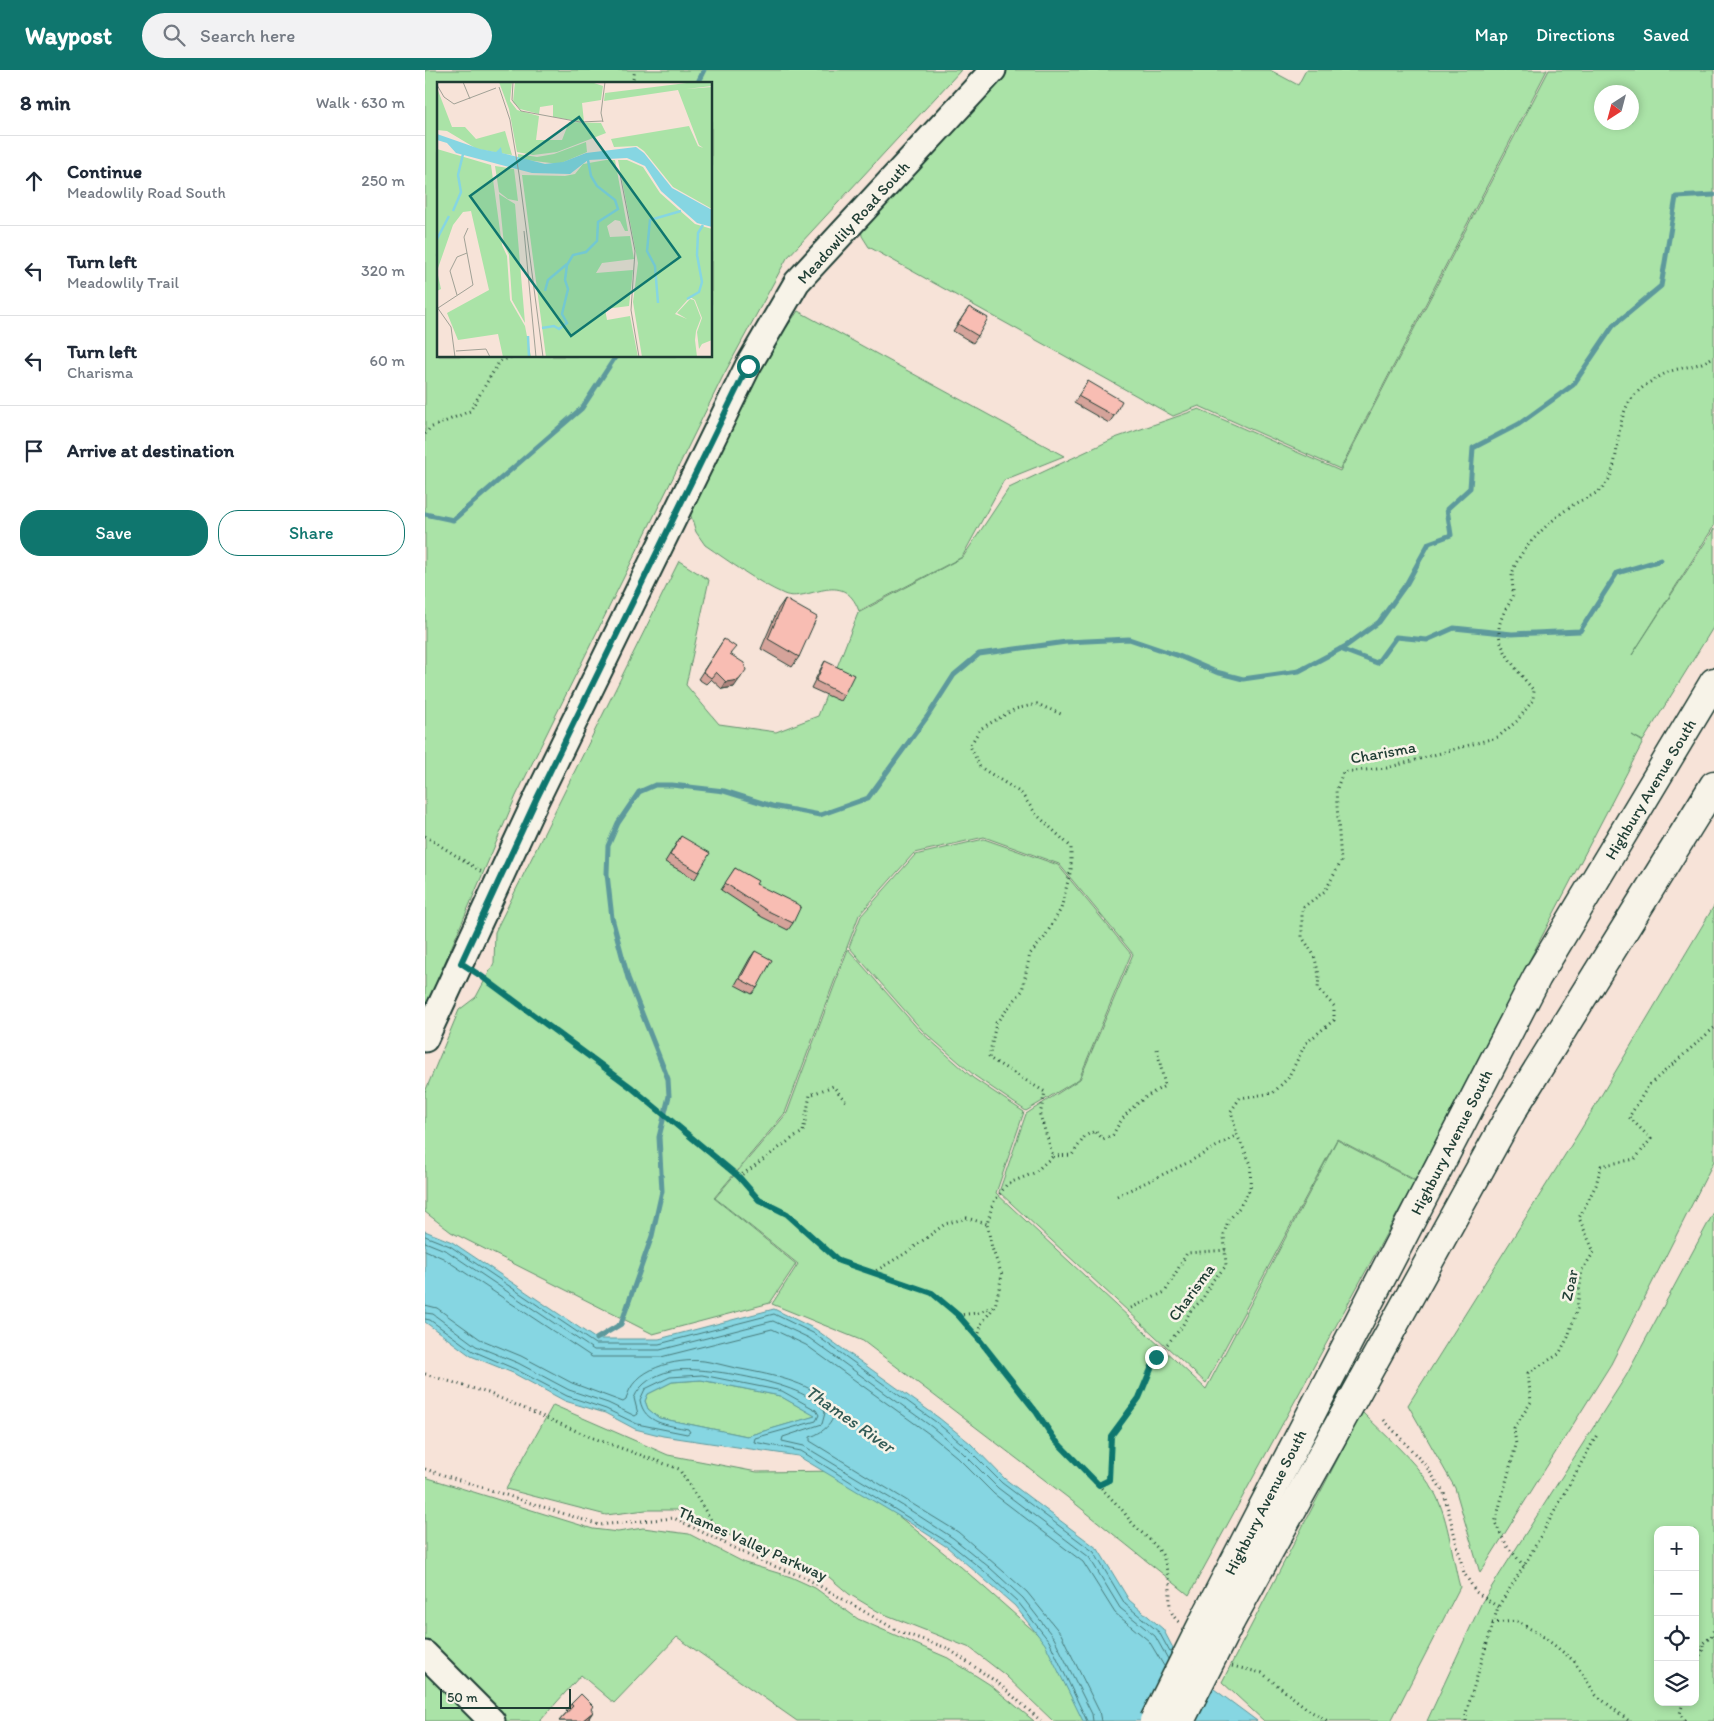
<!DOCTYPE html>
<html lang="en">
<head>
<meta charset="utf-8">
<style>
	body { margin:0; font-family:Itim,sans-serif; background:#f2f2f3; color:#1f2937 }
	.controls { position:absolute; right:15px; bottom:15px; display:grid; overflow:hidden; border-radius:10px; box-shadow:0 2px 8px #0003 }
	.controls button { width:45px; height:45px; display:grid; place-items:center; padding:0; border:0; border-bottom:1px solid #e0e1e3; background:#fff; color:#1f2937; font:25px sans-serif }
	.compass { position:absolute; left:1169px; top:15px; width:45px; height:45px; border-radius:50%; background:#fff; box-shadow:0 2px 8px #0003; rotate:216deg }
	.scale { position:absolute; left:15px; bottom:12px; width:131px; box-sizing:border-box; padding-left:5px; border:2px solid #1f3d34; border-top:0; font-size:14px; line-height:18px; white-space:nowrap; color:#1f3d34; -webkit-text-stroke:4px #f7f3e8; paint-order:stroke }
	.stop { position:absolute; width:15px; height:15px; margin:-11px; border:4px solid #0f766e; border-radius:50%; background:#fff }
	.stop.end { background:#0f766e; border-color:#fff; box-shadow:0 1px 5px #0008 }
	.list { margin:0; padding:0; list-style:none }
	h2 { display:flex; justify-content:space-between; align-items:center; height:65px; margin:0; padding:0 20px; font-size:21px }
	h2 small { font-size:16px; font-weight:400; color:#747a83 }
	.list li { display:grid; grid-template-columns:32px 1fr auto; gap:15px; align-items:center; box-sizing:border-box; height:90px; padding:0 20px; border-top:1px solid #e0e1e3 }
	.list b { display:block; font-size:19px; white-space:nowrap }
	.list p { margin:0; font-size:16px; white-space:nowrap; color:#747a83 }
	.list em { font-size:16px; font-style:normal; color:#747a83 }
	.actions { display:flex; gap:10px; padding:15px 20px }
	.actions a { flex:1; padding:11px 0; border:1px solid #0f766e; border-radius:20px; text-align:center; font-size:18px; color:#0f766e }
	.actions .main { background:#0f766e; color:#fff }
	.icon { flex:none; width:28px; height:28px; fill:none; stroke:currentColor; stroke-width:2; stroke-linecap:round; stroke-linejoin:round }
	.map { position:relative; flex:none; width:1289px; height:1651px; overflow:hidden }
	header { display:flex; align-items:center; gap:30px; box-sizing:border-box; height:70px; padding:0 25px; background:#0f766e; color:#fff }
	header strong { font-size:24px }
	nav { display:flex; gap:28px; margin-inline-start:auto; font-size:18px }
	.search { width:350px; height:45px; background:#f2f2f3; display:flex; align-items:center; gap:12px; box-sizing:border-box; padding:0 18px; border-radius:28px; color:#747a83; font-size:19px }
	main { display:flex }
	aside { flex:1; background:#fff }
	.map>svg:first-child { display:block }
	.green { fill:#aae3a7; stroke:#64906e; fill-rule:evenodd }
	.water { fill:#86d6e2; stroke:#5d999c; fill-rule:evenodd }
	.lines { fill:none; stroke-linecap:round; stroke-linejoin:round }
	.shore { stroke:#487a7a; stroke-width:1 }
	.stream { stroke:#5d999c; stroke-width:5 }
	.minor-casing { stroke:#1f3d34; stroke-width:29 }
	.highway-casing { stroke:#1f3d34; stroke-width:31 }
	.path { stroke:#1f3d34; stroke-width:3; stroke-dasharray:1 4; stroke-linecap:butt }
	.minor { stroke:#f7f3e8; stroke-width:25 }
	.highway { stroke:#f7f3e8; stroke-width:28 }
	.highway-bridge-casing { stroke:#1f3d34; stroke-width:31; stroke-linecap:butt }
	.highway-bridge { stroke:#f7f3e8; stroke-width:28 }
	.wall { fill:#d5a39a; stroke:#1f3d34 }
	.shaded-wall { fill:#ae847d; stroke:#1f3d34 }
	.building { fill:#f8bdb3; stroke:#1f3d34 }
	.route { stroke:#0f766e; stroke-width:6 }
	.labels { text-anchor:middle; stroke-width:5; stroke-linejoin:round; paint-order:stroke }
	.street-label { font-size:16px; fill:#1f3d34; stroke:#f7f3e8 }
	.water-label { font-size:18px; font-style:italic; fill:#345c57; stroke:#f7f3e8 }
	.inset-river { fill:none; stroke:#86d6e2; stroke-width:2.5 }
	.inset-road { fill:none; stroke:#a1a196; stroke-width:1 }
	.view { fill:#0f766e; fill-opacity:0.15; stroke:#0f766e; stroke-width:2.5 }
	.inset-edge { fill:none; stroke:#1f3d34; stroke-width:2.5 }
</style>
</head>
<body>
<header>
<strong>Waypost</strong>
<div class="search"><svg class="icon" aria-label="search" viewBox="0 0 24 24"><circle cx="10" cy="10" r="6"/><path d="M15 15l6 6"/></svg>Search here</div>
<nav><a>Map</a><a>Directions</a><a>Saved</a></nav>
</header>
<main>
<aside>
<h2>8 min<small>Walk · 630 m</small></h2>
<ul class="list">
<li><svg class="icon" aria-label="ahead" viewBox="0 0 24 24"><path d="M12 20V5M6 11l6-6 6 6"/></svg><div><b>Continue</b><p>Meadowlily Road South</p></div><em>250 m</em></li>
<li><svg class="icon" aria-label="left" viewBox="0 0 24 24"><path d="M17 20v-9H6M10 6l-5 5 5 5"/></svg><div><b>Turn left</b><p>Meadowlily Trail</p></div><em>320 m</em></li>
<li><svg class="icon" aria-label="left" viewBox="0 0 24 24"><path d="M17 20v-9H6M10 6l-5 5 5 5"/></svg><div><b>Turn left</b><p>Charisma</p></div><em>60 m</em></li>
<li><svg class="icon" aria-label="arrive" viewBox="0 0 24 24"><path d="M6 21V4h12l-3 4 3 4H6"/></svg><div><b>Arrive at destination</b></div></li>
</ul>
<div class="actions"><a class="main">Save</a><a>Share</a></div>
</aside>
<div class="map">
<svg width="1289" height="1651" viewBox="0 0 1289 1651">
	<rect width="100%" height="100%" fill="#f7e3d8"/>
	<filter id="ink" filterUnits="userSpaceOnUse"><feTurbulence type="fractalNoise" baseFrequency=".02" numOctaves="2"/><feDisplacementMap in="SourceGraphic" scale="10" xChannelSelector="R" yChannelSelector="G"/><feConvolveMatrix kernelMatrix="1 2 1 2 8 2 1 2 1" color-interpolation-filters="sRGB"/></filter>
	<g filter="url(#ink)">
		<g class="green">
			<path d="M 0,0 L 536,0 L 362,188 L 298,306 L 91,726 L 0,939 ZM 14,14 L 286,14 L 286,286 L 14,286 Z"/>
			<polygon points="582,0 845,0 873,15 881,0 1122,0 915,399 774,336 748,346 444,177 437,166 436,158"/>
			<path d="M 1124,0 L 1289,0 L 1289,456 L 1207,585 L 1289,459 L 1289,556 L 1218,671 L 1207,665 L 1218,672 L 990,1110 L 912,1069 L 781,1313 L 574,1122 L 601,1044 L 655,1009 L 708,884 L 634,794 L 559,767 L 489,783 L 434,845 L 360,1043 L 289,1128 L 371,1194 L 345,1233 L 228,1264 L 26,1162 L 0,1142 L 0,1022 L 34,940 L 51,927 L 69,893 L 70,862 L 254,491 L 284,510 L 261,615 L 294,654 L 351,662 L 393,646 L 433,543 L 538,487 L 584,418 L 690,368 L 774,339 L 915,401 ZM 1176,22 L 1206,22 L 1206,52 L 1176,52 Z"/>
			<path d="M 373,241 L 639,386 L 579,410 L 537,487 L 434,541 C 418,497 382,534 359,524 C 332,512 305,492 280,475 L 271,462 L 265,443 L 338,290 Z"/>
			<polygon points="559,769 633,795 706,884 654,1009 601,1041 550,1006 497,960 424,877 436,846 490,785"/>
			<polygon points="1289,836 1289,1091 1186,1294 1055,1503 1030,1418 983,1335 1155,1061"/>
			<polygon points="423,879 495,961 548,1008 599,1042 571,1123 781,1319 912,1070 990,1111 764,1525 642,1427 438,1271 347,1234 373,1194 290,1128 362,1043"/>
			<path d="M 1289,1142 L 1289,1651 L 1002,1651 L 1057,1532 L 1201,1306 ZM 1233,1460 L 1270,1460 L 1270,1632 L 1233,1632 Z"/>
			<polygon points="276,1310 355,1326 391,1346 322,1366 234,1348 223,1339 220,1331 223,1324 247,1312"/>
			<polygon points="128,1335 243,1385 332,1402 418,1401 535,1496 644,1592 688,1651 628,1651 580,1605 545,1578 454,1542 424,1524 398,1502 322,1475 283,1453 252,1440 221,1440 181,1445 81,1419"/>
			<path d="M 937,1342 C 960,1365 987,1388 1005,1415 C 1024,1443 1026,1485 1035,1517 L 966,1651 L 839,1651 L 797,1612 Z"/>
			<polygon points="0,1407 168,1459 193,1462 218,1458 264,1464 320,1493 366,1507 390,1518 433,1549 523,1588 564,1614 609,1651 372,1651 252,1567 189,1633 156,1605 115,1651 81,1651 0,1571"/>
			<polygon points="0,1594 54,1651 0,1651"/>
		</g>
		<path class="water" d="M 0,1161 L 27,1172 L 171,1269 L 234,1269 L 349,1239 L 390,1259 L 514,1348 L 545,1373 L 580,1409 L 673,1479 L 704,1530 L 738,1559 L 749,1580 L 785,1616 L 832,1651 L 658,1651 L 620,1574 L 590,1536 L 522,1477 L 482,1451 L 373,1386 L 238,1366 L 210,1359 L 180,1343 L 140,1331 L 88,1303 L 46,1286 L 0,1252 ZM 276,1310 L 355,1326 L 390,1346 L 322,1366 L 234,1348 L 223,1339 L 220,1331 L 223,1324 L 247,1312 Z"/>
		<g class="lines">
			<g class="shore">
				<polyline points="0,1166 25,1176 170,1274 234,1274 349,1244 388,1263 511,1352 541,1377 577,1413 669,1482 700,1534 734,1562 746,1584"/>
				<polyline points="0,1172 22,1181 169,1280 235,1280 348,1251 384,1268 507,1357 537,1382 573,1418 664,1487 695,1538 730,1566 743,1589"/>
				<polyline points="0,1180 18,1188 167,1287 236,1287 347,1259 381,1275 503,1363 532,1387 569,1424 658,1492 690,1543 724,1571 739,1596"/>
				<path d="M 0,1235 L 12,1238 L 55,1269 L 96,1286 L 147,1313 L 198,1332 L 201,1330 C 207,1298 251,1288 279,1291 C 293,1293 307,1298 321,1300 C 346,1305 383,1312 402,1331 C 418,1347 400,1362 385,1367 L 385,1371 L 533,1462 L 602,1522 L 636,1564 L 674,1641 L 676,1651"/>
				<path d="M 0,1243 L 8,1244 L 51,1276 L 93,1293 L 144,1320 L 183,1333 L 210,1346 L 213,1344 L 209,1328 C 215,1313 230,1305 245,1301 C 272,1294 391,1314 400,1343 L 397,1354 L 358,1367 L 357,1371 L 379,1376 L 488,1442 L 528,1468 L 564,1497 L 598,1528 L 629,1568 L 667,1644 L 668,1651"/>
				<path d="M 0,1249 L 5,1250 L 48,1281 L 90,1299 L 142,1326 L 181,1339 L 212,1354 L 262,1364 L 265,1362 L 263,1359 C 243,1355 219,1354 215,1330 L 220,1319 L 245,1307 L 277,1305 L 357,1321 L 391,1340 L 394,1345 L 391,1351 L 330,1368 L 329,1372 L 376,1381 L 524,1473 L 559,1501 L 593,1532 L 624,1571 L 662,1651"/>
			</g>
			<g class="stream">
				<polyline points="272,14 279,0"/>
				<polyline points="0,444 28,450 157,338 191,286"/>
				<polyline points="915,579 952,593 971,567 1002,570 1029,558 1087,564 1155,561 1192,503 1236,490"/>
				<polyline points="171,1269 196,1254 227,1166 237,1121 234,1067 244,1026 243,1009 203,908 187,848 182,804 183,776 193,753 214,722 230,715 247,715 299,721 347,736 395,745 443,728 502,647 529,605 554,584 641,572 704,569 754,586 791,602 818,609 874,601 921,576 954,552 982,513 1004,473 1026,465 1022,439 1045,418 1048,378 1094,354 1148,315 1188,256 1236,216 1251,127 1289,125"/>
			</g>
			<g class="minor-casing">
				<g id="minor">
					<polyline points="0,969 111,730 323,296 372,212 568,0"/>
					<polyline points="0,1584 67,1651"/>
				</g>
			</g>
			<g class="highway-casing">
				<g id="highway">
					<polyline points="783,1543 1112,907 1289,612"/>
					<polyline points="805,1552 1087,1041 1289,715"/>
				</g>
			</g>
			<g class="path">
				<polyline points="207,14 210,0"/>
				<polyline points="0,364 5,358 45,341 74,292 89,286"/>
				<polyline points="0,766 57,802"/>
				<path d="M 53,904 L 207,1018 L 313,1107 L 334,1130 L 362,1144 L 414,1191 L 507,1223 L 533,1245 L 613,1343 L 631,1370 L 699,1442 C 710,1460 725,1467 736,1483 C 740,1488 741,1498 743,1505 C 749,1524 738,1538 754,1552"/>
				<path d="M 628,1086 L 647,1085 L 660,1066 L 670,1061 L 678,1069 L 688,1065 C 698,1042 718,1027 740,1016 L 732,979"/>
				<path d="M 313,1107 C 336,1093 355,1075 378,1062 L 385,1025 L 408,1016 L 422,1033"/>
				<polyline points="692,1126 762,1093 812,1065"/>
				<polyline points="447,1203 481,1183 520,1154 542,1148 562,1154"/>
				<polyline points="706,1238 740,1222 762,1183 801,1180"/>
				<polyline points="533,1245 552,1243 569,1236"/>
				<polyline points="553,1268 556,1254 570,1236 577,1205 567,1178 562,1154 568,1133 582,1114 609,1103 628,1086 615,1045 620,1022 564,988 571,953 597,921 605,884 619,868 636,839 646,799 646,777 611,744 596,723 555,697 545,676 555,659 590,639 612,634 636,644"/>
				<polyline points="0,1304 63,1323 168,1368 254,1399 301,1474"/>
				<polyline points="959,1350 1001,1396 1019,1423 1039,1503 1051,1522 1073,1537"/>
				<polyline points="0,1399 174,1455 249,1448 335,1491 381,1508 473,1561 522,1578 573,1613 616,1651"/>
				<path d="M 673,1415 L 684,1410 L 686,1366 L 714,1328 L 731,1287 L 756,1258 L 766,1240 L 777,1230 L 788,1210 L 801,1196 L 799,1164 L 803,1151 L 814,1138 L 825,1119 L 826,1094 L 812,1065 L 806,1041 L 815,1028 L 848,1023 L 863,1008 L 881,973 L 909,950 L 909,936 L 893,919 L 894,905 L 889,885 L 877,867 L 877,838 L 900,821 L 916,792 L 911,721 L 918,702 L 962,698 L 1073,667 L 1092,651 L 1108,630 L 1109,621 C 1097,606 1075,582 1074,563 C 1073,550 1082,538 1087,528 C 1090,520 1085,510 1088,501 C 1094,479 1126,450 1145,437 C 1158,427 1176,426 1184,409 C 1198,379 1187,341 1217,318 C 1224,312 1235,306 1243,302 C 1259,296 1276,297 1289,286"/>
				<polyline points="1099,1496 1082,1476 1070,1453 1091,1375 1089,1358 1106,1332 1103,1303 1134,1284 1143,1267 1152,1239 1157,1200 1169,1182 1154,1148 1171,1115 1176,1096 1210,1089 1226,1069 1204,1047 1224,1015 1289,958"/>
				<polyline points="1067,1553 1092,1551 1119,1567 1149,1591 1171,1625 1204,1651"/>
				<polyline points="1270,1594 1279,1578 1277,1574 1286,1567 1289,1559"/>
				<polyline points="807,1596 837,1603 885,1641 903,1651"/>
				<polyline points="1258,1632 1255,1644 1260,1651"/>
				<polyline points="1041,1651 1041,1643 1073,1537 1099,1496 1173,1363"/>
			</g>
			<use href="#minor" class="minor"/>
			<use href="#highway" class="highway"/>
			<g class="highway-bridge-casing">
				<g id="highway-bridge">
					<polyline points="729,1651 783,1543"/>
					<polyline points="755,1651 805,1552"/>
				</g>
			</g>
			<use href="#highway-bridge" class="highway-bridge"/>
		</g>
		<g class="wall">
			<polygon points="544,237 553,266 548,273 528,261"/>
			<polygon points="663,311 689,346 684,353 649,333"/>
			<polygon points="360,529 374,587 367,597 336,579 353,539"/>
			<polygon points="299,569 306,584 309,617 297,619 286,609 281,614 273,609"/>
			<polygon points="400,591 419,625 415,631 386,618 396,598"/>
			<polygon points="256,766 274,802 270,809 240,792"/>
			<polygon points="310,798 331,814 368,853 363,860 337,847 296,820"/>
			<polygon points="330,881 332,918 327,924 310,915 325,888"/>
			<polygon points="146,1634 166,1639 164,1648 161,1651 134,1651 142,1642 141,1641"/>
		</g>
		<g class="shaded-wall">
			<polygon points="316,607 309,617 297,619 301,612"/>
			<polygon points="168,1642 164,1648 161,1651 157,1651"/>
		</g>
		<g class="building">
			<polygon points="544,237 563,248 553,266 533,254"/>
			<polygon points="663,311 697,331 689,346 653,326"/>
			<polygon points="360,529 392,547 374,587 343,569"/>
			<polygon points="299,569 311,577 305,584 319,593 321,600 314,610 301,612 291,602 286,608 278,602"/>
			<polygon points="400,591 429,605 419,625 391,611"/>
			<polygon points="256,766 285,783 274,802 245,785"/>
			<polygon points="310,798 333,811 331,814 376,836 368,853 341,840 300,813"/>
			<polygon points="330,881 347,890 332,918 315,909"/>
			<polygon points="156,1624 168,1636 166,1639 168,1642 157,1651 134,1651 148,1636 146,1634"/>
		</g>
	</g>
	<g class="lines" filter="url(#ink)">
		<polyline class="route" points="323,296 111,730 36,893 56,906 207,1018 314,1107 334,1130 362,1144 414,1191 507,1223 533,1245 553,1268 612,1343 630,1370 674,1415 684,1410 686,1366 714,1328 731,1287"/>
	</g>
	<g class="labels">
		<g class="street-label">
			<text transform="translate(428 152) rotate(-48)" y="6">Meadowlily Road South</text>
			<text transform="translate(958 682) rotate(-10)" y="6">Charisma</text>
			<text transform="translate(1225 719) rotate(-59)" y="6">Highbury Avenue South</text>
			<text transform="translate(1026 1072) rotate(-63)" y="6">Highbury Avenue South</text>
			<text transform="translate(1144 1215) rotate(-78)" y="6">Zoar</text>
			<text transform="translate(766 1222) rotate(-54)" y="6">Charisma</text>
			<text transform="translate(840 1432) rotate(-63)" y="6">Highbury Avenue South</text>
			<text transform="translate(328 1473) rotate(24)" y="6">Thames Valley Parkway</text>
		</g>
		<g class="water-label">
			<text transform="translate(425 1349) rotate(35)" y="6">Thames River</text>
		</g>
	</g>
	<g transform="translate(12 12)">
		<rect width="275" height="275" fill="#f7e3d8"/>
		<path d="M 62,0 L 75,0 L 73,19 L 80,28 L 102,34 L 99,58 L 125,58 L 132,40 L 164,41 L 169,51 L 120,70 L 96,73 L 80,70 L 72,27 ZM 78,0 L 154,0 L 166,4 L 164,18 L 145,21 L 147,40 L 116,35 L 116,23 L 103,25 L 102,32 L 83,27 L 76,20 ZM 258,0 L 275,0 L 275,4 L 249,7 L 275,5 L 275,72 L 262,63 L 241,8 L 167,19 L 168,11 ZM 0,6 L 15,45 L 28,45 L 39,57 L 68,49 L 75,73 L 40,67 L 10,49 L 0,48 ZM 252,44 L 261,64 L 272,68 L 275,73 L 275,127 L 236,105 L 207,69 L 200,64 L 177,65 L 174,57 ZM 149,60 L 150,70 L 122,82 L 81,77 L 81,72 L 100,75 L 117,72 ZM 0,67 L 54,83 L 65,163 L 70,174 L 73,218 L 88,244 L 94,275 L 66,275 L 61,252 L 21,258 L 10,231 L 52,208 L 34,129 L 26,130 L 16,143 L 0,189 L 4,207 L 0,209 ZM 169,78 L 178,78 L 191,149 L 188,149 L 183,139 L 178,138 L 170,144 L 173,155 L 193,154 L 197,177 L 165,181 L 159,191 L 196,188 L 192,224 L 168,227 L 170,238 L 193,234 L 201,275 L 109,275 L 85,93 L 128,94 L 138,92 L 146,82 ZM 181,78 L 190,78 L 206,85 L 223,111 L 258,142 L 275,147 L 275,258 L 265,262 L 262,267 L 260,250 L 265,236 L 258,218 L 253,215 L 238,232 L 250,237 L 240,231 L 253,217 L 257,218 L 264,236 L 259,249 L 258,258 L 260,275 L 205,275 L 196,220 L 201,181 ZM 58,84 L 77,87 L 81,119 L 71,117 L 62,110 ZM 62,112 L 78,122 L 88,241 L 75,218 L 72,173 L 67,163 Z" fill="#aae3a7"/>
		<path d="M 0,52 L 43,67 L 59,70 L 64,65 L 65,71 L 108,82 L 126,80 L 149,71 L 199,65 L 207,71 L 235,106 L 275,128 L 275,145 L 260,141 L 224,109 L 208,84 L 190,76 L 151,78 L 133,92 L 95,91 L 19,71 L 10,61 L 0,58 Z" fill="#86d6e2"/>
		<path class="inset-river" d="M 16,129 L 24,110 L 21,93 L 26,72M 0,157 L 12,134M 108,209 L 111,198 L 130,182M 250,217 L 262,210 L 265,200 L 260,173 L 261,151 L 266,143M 221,221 L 218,184 L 210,169 L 213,138 L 244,129M 105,246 L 117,244 L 122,247 L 130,241 L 125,232 L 131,207 L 128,198 L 130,183 L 136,173 L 149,170 L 160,159 L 161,140 L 181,127 L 178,118 L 160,104 L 154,94 L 151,78M 91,254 L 92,275"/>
		<path class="inset-road" d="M 26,0 L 33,17M 76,0 L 75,18 L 84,29 L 143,40 L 166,39M 0,3 L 7,15 L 17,22 L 59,6M 62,5 L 73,38 L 82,92 L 106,275M 166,40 L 164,31 L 168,0M 183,92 L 198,169 L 194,228 L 202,275M 87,149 L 99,275M 20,213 L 13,189 L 20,175 L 30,171M 0,225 L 14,245 L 18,275M 1,226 L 36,203 L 27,155 L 31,146M 19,269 L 49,267 L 53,275"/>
		<path class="view" d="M 142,35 L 243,175 L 134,254 L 33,114 Z"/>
		<rect width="275" height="275" class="inset-edge"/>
	</g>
</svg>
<div class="controls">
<button>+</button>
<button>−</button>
<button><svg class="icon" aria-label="locate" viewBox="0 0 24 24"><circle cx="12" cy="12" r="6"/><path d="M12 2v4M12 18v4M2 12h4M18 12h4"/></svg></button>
<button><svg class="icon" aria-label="layers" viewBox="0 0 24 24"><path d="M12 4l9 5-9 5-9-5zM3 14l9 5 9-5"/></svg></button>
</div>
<svg class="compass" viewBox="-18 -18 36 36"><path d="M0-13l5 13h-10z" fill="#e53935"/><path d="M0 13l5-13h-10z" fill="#747a83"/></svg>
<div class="scale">50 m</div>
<div class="stop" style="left:323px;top:296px"></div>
<div class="stop end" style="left:731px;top:1287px"></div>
</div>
</main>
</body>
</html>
